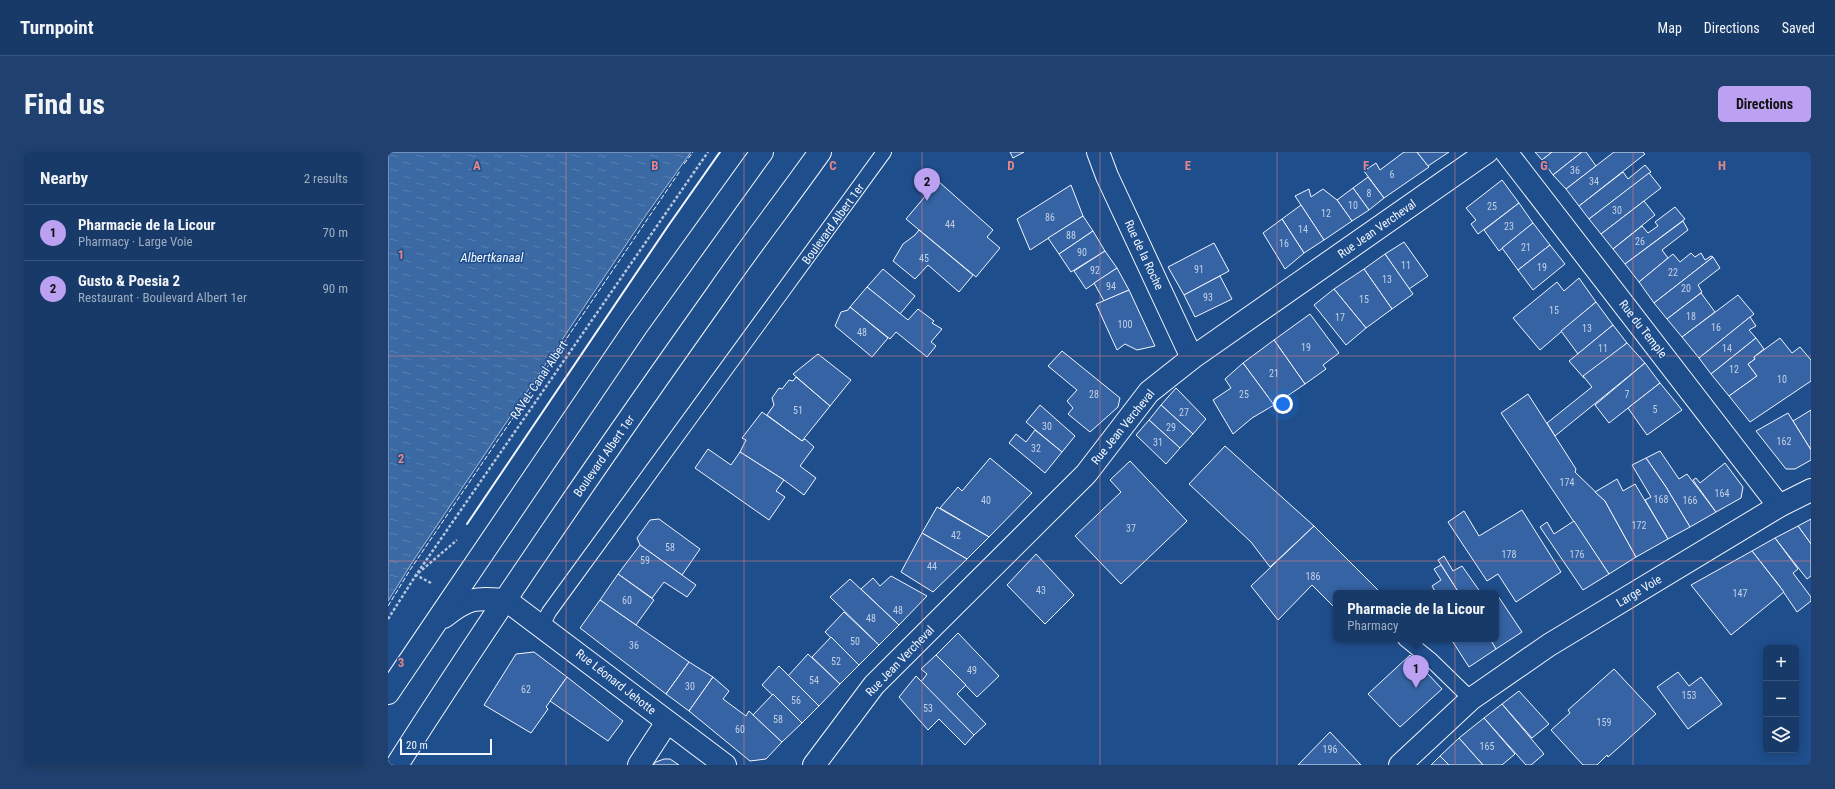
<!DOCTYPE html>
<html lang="en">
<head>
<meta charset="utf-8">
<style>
	body { margin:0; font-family:"Roboto Condensed",sans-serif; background:#20416f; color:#f1f3f6 }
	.controls { position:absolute; right:12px; bottom:12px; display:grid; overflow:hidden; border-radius:6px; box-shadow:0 2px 10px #0003 }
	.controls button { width:36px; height:36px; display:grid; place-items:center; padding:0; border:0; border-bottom:1px solid #36547d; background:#173a69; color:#f1f3f6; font:20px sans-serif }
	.scale { position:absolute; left:12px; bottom:10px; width:92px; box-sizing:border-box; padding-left:4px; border:2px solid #f2f6ff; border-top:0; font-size:11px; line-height:14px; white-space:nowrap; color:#f2f6ff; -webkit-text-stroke:3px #1f4e8c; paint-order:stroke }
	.you { position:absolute; left:895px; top:252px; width:14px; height:14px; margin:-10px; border:3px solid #fff; border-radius:50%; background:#1a73e8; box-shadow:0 0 0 6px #1a73e833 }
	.badge { display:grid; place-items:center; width:26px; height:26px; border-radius:50%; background:#bca0f2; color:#111; font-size:13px; font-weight:700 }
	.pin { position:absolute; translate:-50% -33px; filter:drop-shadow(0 1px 2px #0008) }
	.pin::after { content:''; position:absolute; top:21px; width:14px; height:12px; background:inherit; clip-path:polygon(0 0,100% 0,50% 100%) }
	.popup { position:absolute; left:945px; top:438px; width:166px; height:52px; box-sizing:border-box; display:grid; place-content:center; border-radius:6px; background:#173a69; filter:drop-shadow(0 1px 3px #0005); font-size:13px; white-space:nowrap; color:#9eadc0 }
	.popup b { font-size:15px; color:#f1f3f6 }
	.popup::after { content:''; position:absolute; left:50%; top:100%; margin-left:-8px; border:8px solid transparent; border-top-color:#173a69 }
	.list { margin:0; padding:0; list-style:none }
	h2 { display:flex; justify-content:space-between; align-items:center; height:52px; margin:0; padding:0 16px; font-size:17px }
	h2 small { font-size:13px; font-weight:400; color:#9eadc0 }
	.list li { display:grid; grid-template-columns:26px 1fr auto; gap:12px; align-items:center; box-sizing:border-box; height:56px; padding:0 16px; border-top:1px solid #36547d }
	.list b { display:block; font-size:15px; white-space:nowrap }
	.list p { margin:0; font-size:13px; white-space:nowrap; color:#9eadc0 }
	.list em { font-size:13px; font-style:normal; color:#9eadc0 }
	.icon { flex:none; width:22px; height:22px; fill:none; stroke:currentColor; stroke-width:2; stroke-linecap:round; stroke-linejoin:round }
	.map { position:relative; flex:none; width:1423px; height:613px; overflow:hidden; border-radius:6px }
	header { display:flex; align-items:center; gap:24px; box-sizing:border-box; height:56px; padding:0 20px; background:#173a69; border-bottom:1px solid #36547d }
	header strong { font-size:19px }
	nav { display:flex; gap:22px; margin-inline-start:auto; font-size:14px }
	.intro { display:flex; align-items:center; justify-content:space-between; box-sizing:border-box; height:96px; padding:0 24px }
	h1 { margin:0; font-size:28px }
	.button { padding:10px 18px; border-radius:6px; background:#bca0f2; color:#111; font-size:14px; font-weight:700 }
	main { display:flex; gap:24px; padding:0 24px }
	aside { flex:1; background:#173a69; border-radius:6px; box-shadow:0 2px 10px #0003 }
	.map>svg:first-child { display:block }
	.water { fill:url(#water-ripples); stroke:#a8bbd7 }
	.building { fill:#3563a3; stroke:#f2f6ff }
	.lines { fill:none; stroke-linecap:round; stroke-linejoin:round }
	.service-casing { stroke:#f2f6ff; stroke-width:16 }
	.minor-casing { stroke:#f2f6ff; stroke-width:24 }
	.tertiary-casing { stroke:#f2f6ff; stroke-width:24 }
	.secondary-casing { stroke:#f2f6ff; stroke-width:24 }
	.path { stroke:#b3c4dc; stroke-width:2.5; stroke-dasharray:3 2; stroke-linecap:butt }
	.service { stroke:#1f4e8c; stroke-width:14 }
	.minor { stroke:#1f4e8c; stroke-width:22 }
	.tertiary { stroke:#1f4e8c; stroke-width:22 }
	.secondary { stroke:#1f4e8c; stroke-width:22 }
	.fence { stroke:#f2f6ff; stroke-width:1; stroke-dasharray:5 2; stroke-linecap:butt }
	.wall { stroke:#f2f6ff; stroke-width:2 }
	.grid { fill:none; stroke:#e38589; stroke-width:1; stroke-opacity:0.55 }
	.labels { text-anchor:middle; stroke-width:3; stroke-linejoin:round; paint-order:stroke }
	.number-label { font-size:10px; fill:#c3d1e8 }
	.street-label { font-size:12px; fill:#f2f6ff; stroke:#1f4e8c }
	.water-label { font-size:13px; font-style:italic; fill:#f2f6ff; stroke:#1f4e8c }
	.grid-label { font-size:13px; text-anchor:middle; font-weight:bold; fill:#e38589; stroke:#1f4e8c; stroke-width:3; stroke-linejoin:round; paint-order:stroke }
</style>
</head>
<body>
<header>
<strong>Turnpoint</strong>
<nav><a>Map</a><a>Directions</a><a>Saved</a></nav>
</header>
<div class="intro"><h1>Find us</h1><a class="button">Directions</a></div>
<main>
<aside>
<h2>Nearby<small>2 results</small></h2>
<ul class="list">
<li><span class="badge">1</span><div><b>Pharmacie de la Licour</b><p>Pharmacy · Large Voie</p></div><em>70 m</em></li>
<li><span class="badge">2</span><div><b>Gusto &amp; Poesia 2</b><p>Restaurant · Boulevard Albert 1er</p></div><em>90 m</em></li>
</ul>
</aside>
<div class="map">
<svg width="1423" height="613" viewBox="0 0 1423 613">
	<defs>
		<pattern id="water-ripples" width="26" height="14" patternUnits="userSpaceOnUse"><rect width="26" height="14" fill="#3b69a3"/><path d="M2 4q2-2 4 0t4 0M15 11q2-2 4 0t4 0" fill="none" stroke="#587fb1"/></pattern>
	</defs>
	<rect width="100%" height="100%" fill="#1f4e8c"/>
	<polygon class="water" points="0,0 303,0 258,63 27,406 0,449"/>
	<g class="building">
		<polygon points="622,0 636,0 625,6"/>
		<polygon points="1016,0 1029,0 1041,15 996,46 976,19 988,11 992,18"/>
		<polygon points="1029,0 1061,0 1040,14"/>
		<polygon points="1147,0 1164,0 1154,8"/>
		<polygon points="1164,0 1194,0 1165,23 1154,8"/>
		<polygon points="1194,0 1198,0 1208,14 1178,37 1165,23"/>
		<polygon points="1226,0 1255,0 1257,2 1191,54 1178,37"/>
		<polygon points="1257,13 1263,20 1201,67 1191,54 1235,20 1240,27"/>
		<polygon points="1261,21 1273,36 1213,82 1201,67"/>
		<polygon points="980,25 996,46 981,58 965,36"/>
		<polygon points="1114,28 1131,51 1090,82 1083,72 1088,68 1078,56"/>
		<polygon points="550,29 605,78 599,85 612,96 588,125 518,67"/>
		<polygon points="683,33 695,64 642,98 629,67"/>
		<polygon points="965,36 981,58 964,69 949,48"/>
		<polygon points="921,37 923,45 935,37 949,48 964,69 936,88 907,44"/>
		<polygon points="1256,49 1267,63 1225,97 1213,82"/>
		<polygon points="1131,51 1145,71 1111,99 1096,78"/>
		<polygon points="913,53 936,88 916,101 894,67"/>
		<polygon points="1287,55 1297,67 1237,112 1225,97 1254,74 1260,81 1270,74 1267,70"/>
		<polygon points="695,64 705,79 671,102 660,86"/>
		<polygon points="894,67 916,101 897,117 875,81"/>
		<polygon points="1295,69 1300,78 1274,98 1280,106 1251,130 1237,112"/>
		<polygon points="1145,71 1162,93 1130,118 1114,96"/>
		<polygon points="531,78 585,123 571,140 540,113 527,127 505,109 515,92 527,83"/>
		<polygon points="705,79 717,99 683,120 671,102"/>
		<polygon points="1016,90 1040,124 1021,137 997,102"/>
		<polygon points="826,91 841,119 796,143 780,115"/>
		<polygon points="1162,93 1177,112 1145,138 1130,118"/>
		<polygon points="717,99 729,116 698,137 686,119"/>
		<polygon points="1303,101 1307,105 1313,101 1317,108 1323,104 1325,105 1266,151 1251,130 1285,102 1292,110"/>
		<polygon points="997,102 1025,142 1004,157 976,117"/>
		<polygon points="1325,105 1332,116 1310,133 1314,140 1279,167 1266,151"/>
		<polygon points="729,116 741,138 716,149 706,131"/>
		<polygon points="495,117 527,144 512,162 479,135"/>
		<polygon points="976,117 1004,157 978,176 946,137"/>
		<polygon points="832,124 844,147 807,165 796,143"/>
		<polygon points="1191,126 1208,150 1152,198 1125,166 1169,130 1176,139"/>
		<polygon points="479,135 520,168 530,157 546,169 544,171 554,177 543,190 548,194 539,205 508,180 502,187 462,155"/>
		<polygon points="946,137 978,176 958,193 926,153"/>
		<polygon points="741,138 767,194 749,198 737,192 729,198 708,152"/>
		<polygon points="1313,141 1327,160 1294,185 1279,167"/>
		<polygon points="1350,143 1366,162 1311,206 1294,185"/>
		<polygon points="1208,150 1225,173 1190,202 1173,179"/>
		<polygon points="462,155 500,186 484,205 447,174 453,160 460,158"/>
		<polygon points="922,162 951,201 935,213 938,217 917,232 886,188"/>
		<polygon points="1362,165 1368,174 1361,178 1368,186 1323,222 1311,206"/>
		<polygon points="1225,173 1239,191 1196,226 1181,209"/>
		<polygon points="1368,186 1376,197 1366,205 1367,207 1360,212 1369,224 1341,244 1323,222"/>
		<polygon points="1392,186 1404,201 1412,195 1423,208 1423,229 1362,270 1341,244 1369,224 1360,212 1367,207 1366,205"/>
		<polygon points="886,188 917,232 886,253 855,211"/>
		<polygon points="1239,191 1257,211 1167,284 1159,271 1204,235 1195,224"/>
		<polygon points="674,199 732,246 730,255 702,280 680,262 685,256 679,249 689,238 660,214"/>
		<polygon points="430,202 463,228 442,254 405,222"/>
		<polygon points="855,211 886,253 864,266 845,282 825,248 843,236 837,227"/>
		<polygon points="1257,211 1272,231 1221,271 1207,253"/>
		<polygon points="408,225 442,254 414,289 379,263 386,253 384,246 391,236 394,237 401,228 405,229"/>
		<polygon points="1272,231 1294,258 1259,283 1240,256"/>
		<polygon points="788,236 818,267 805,282 773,253"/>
		<polygon points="1140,242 1188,317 1187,320 1217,349 1248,405 1221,422 1113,261"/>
		<polygon points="652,253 687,284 674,300 638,270"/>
		<polygon points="773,253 805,282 792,296 761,268"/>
		<polygon points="1423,258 1423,298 1405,269"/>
		<polygon points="374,260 414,289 417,287 426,295 412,314 428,326 416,343 396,328 352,300 358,288 354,286"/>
		<polygon points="1400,261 1423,298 1423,308 1407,317 1398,317 1368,279"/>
		<polygon points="761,268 792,296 778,312 748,283"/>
		<polygon points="647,278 674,300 657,321 621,291 628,282 638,290"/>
		<polygon points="837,294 926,374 882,415 863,390 801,332"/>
		<polygon points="320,297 343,313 352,300 396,328 388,339 397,345 381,368 307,316"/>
		<polygon points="1272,299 1291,327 1299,322 1328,360 1302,375 1278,335 1258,306"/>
		<polygon points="602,306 644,341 601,385 552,356 570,335 574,339"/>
		<polygon points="1258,306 1278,335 1302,375 1280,387 1257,348 1263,345 1244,313"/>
		<polygon points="742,309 799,369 733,432 687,384 733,340 722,328"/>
		<polygon points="1337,311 1355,335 1353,346 1328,360 1305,328 1308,326 1312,331"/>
		<polygon points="1229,327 1235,339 1247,332 1280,387 1248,405 1217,349 1207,340"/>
		<polygon points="549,355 601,385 579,407 534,381"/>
		<polygon points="1134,358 1173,420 1128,450 1110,422 1099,429 1060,370 1076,359 1091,384"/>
		<polygon points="271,367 312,397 294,423 252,393 249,386 262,368"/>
		<polygon points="1423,367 1423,392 1410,374"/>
		<polygon points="1186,369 1221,422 1195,438 1152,375 1159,370 1166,382"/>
		<polygon points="926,374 993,441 948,441 948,457 924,433 890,468 863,434"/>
		<polygon points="1410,374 1423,392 1423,424 1419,427 1387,386"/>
		<polygon points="534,381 579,407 545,440 513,420"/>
		<polygon points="1387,386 1410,417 1405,421 1423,445 1423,449 1409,460 1390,432 1364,399"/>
		<polygon points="252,393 308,433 299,445 276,430 264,446 230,422"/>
		<polygon points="1364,399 1396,440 1343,483 1303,433"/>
		<polygon points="648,402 686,443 657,472 619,433"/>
		<polygon points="1056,404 1065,419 1074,414 1093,441 1071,441 1050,408"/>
		<polygon points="1053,413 1071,441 1048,441 1044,434 1053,428 1046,417"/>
		<polygon points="230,422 266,448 248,473 212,448"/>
		<polygon points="503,424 539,444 511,473 473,437 485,426 492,434"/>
		<polygon points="462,427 511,473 491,493 442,445"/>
		<polygon points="1108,441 1134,480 1108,497 1102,487 1108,487"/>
		<polygon points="212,448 301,510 278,542 192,476"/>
		<polygon points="456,460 491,493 471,513 437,480"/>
		<polygon points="570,481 611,524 589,545 548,503"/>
		<polygon points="443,485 471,513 452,532 424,505"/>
		<polygon points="1063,487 1102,487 1108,497 1081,515"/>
		<polygon points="146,500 179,525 158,555 160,557 143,581 96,553 128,502"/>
		<polygon points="420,502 452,532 431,554 400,524"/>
		<polygon points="548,503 578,533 569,542 598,572 586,583 533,530 539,522 533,517"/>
		<polygon points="1022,503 1054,537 1012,575 980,542"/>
		<polygon points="301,510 325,525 301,559 278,542"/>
		<polygon points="391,514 431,554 414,571 374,533"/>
		<polygon points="1226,517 1268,562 1220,605 1219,603 1209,613 1195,613 1163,578 1182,561 1180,558"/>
		<polygon points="1290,520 1301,534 1313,525 1334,552 1300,577 1269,535"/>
		<polygon points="528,524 586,583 577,593 551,567 540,578 511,545"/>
		<polygon points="179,525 235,569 220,589 162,549"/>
		<polygon points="325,525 341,539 335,547 358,564 361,559 394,590 378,607 362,609 301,559"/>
		<polygon points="1131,539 1161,572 1144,586 1114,552"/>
		<polygon points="385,542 414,571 394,590 365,563"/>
		<polygon points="1114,552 1156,602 1143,613 1138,613 1096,566"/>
		<polygon points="1096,566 1127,602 1114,613 1095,613 1071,586"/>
		<polygon points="942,580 973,613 910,613"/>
		<polygon points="1071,586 1095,613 1061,613 1052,604"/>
		<polygon points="1052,604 1061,613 1043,613"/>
		<polygon points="276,607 282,607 291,613 264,613 268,610"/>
	</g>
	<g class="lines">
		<g class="service-casing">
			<g id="service">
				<polyline points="154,474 161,460 496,0"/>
				<polyline points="1017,487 1043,508 1083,547"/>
			</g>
		</g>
		<g class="minor-casing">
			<g id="minor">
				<polyline points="710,0 719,24 804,206"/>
				<polyline points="1118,0 1391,354"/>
				<polyline points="118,448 337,613"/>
				<polyline points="251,613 279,570"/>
				<polyline points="426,613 486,533 698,322 761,240 804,206 1099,0"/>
			</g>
		</g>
		<g class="tertiary-casing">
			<polyline id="tertiary" points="1012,613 1083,547 1161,493 1391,354 1423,338"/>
		</g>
		<g class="secondary-casing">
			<g id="secondary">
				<path d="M 56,465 C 81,445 87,446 118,448"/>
				<polyline points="0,541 248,175 374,0"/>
				<path d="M 9,613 C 111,453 219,297 329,142 C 362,94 398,48 432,0"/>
			</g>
		</g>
		<g class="path">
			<polyline points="43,431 28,423 69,388"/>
			<polyline points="0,467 28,423 320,0"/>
		</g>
		<use href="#service" class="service"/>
		<use href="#minor" class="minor"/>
		<use href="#tertiary" class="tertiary"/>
		<use href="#secondary" class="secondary"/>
		<g class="fence">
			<polyline points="296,12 305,0"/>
			<polyline points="79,372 280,74 332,0"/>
			<polyline points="0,454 22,418 292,19"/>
		</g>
		<polyline class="wall" points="79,372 280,74 332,0"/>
	</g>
	<path class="grid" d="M 178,0 L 178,613M 356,0 L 356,613M 534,0 L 534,613M 712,0 L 712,613M 889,0 L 889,613M 1067,0 L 1067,613M 1245,0 L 1245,613M 0,204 L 1423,204M 0,409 L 1423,409"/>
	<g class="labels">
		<g class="number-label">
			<text x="1187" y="22">36</text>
			<text x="1004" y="26">6</text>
			<text x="1206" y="33">34</text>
			<text x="981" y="45">8</text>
			<text x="965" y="57">10</text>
			<text x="1104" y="58">25</text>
			<text x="1229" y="62">30</text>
			<text x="938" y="65">12</text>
			<text x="662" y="69">86</text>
			<text x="562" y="76">44</text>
			<text x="1121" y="78">23</text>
			<text x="915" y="81">14</text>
			<text x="683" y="87">88</text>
			<text x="1252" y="93">26</text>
			<text x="896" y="95">16</text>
			<text x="1138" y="99">21</text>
			<text x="694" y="104">90</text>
			<text x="536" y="110">45</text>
			<text x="1018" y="117">11</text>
			<text x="1154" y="119">19</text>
			<text x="811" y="121">91</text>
			<text x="707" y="122">92</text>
			<text x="1285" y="124">22</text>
			<text x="999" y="131">13</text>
			<text x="723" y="138">94</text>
			<text x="1298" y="140">20</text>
			<text x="820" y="149">93</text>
			<text x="976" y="151">15</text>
			<text x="1166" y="162">15</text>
			<text x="1303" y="168">18</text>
			<text x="952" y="169">17</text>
			<text x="737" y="176">100</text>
			<text x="1328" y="179">16</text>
			<text x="1199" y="180">13</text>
			<text x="474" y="184">48</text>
			<text x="918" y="199">19</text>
			<text x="1215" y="200">11</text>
			<text x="1339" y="200">14</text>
			<text x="1346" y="221">12</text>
			<text x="886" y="225">21</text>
			<text x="1394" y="231">10</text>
			<text x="706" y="246">28</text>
			<text x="856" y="246">25</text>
			<text x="1239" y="246">7</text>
			<text x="1267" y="261">5</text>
			<text x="410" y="262">51</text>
			<text x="796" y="264">27</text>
			<text x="659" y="278">30</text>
			<text x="783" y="279">29</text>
			<text x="1396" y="293">162</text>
			<text x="770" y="294">31</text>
			<text x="648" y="300">32</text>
			<text x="1179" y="334">174</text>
			<text x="1334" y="345">164</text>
			<text x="1273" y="351">168</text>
			<text x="598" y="352">40</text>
			<text x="1302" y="352">166</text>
			<text x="1251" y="377">172</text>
			<text x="743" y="380">37</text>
			<text x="568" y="387">42</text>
			<text x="282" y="399">58</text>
			<text x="1121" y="406">178</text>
			<text x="1189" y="406">176</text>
			<text x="257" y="412">59</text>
			<text x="544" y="418">44</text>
			<text x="925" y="428">186</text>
			<text x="653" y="442">43</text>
			<text x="1352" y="445">147</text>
			<text x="239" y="452">60</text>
			<text x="510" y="462">48</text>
			<text x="483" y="470">48</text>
			<text x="467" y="493">50</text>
			<text x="246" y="497">36</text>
			<text x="448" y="513">52</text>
			<text x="584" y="522">49</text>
			<text x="426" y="532">54</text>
			<text x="302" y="538">30</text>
			<text x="138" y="541">62</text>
			<text x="1301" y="547">153</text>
			<text x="408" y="552">56</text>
			<text x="540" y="560">53</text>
			<text x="390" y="571">58</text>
			<text x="1216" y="574">159</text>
			<text x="352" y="581">60</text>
			<text x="1099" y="598">165</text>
			<text x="942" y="601">196</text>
		</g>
		<g class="street-label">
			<text transform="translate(445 72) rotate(-54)" y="4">Boulevard Albert 1er</text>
			<text transform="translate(989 77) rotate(-35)" y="4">Rue Jean Vercheval</text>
			<text transform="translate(756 103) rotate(65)" y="4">Rue de la Roche</text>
			<text transform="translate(1255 177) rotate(52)" y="4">Rue du Temple</text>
			<text transform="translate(151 228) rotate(-56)" y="4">RAVeL Canal Albert</text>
			<text transform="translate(735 275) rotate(-51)" y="4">Rue Jean Vercheval</text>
			<text transform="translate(216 304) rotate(-55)" y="4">Boulevard Albert 1er</text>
			<text transform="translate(1251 439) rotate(-31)" y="4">Large Voie</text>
			<text transform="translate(512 509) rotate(-46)" y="4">Rue Jean Vercheval</text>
			<text transform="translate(228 530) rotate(38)" y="4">Rue Léonard Jehotte</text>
		</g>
		<g class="water-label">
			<text x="104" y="110">Albertkanaal</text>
		</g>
	</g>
	<g class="grid-label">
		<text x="89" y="18">A</text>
		<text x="267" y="18">B</text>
		<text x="445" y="18">C</text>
		<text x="623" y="18">D</text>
		<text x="800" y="18">E</text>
		<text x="978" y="18">F</text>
		<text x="1156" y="18">G</text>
		<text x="1334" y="18">H</text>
		<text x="13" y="107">1</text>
		<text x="13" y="311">2</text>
		<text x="13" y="515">3</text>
	</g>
</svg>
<div class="controls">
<button>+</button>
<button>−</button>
<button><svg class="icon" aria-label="layers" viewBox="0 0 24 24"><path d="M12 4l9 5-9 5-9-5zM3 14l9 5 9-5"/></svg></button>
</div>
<div class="scale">20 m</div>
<div class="you"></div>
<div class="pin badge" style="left:1028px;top:536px">1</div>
<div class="popup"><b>Pharmacie de la Licour</b>Pharmacy</div>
<div class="pin badge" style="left:539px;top:49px">2</div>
</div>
</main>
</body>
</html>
